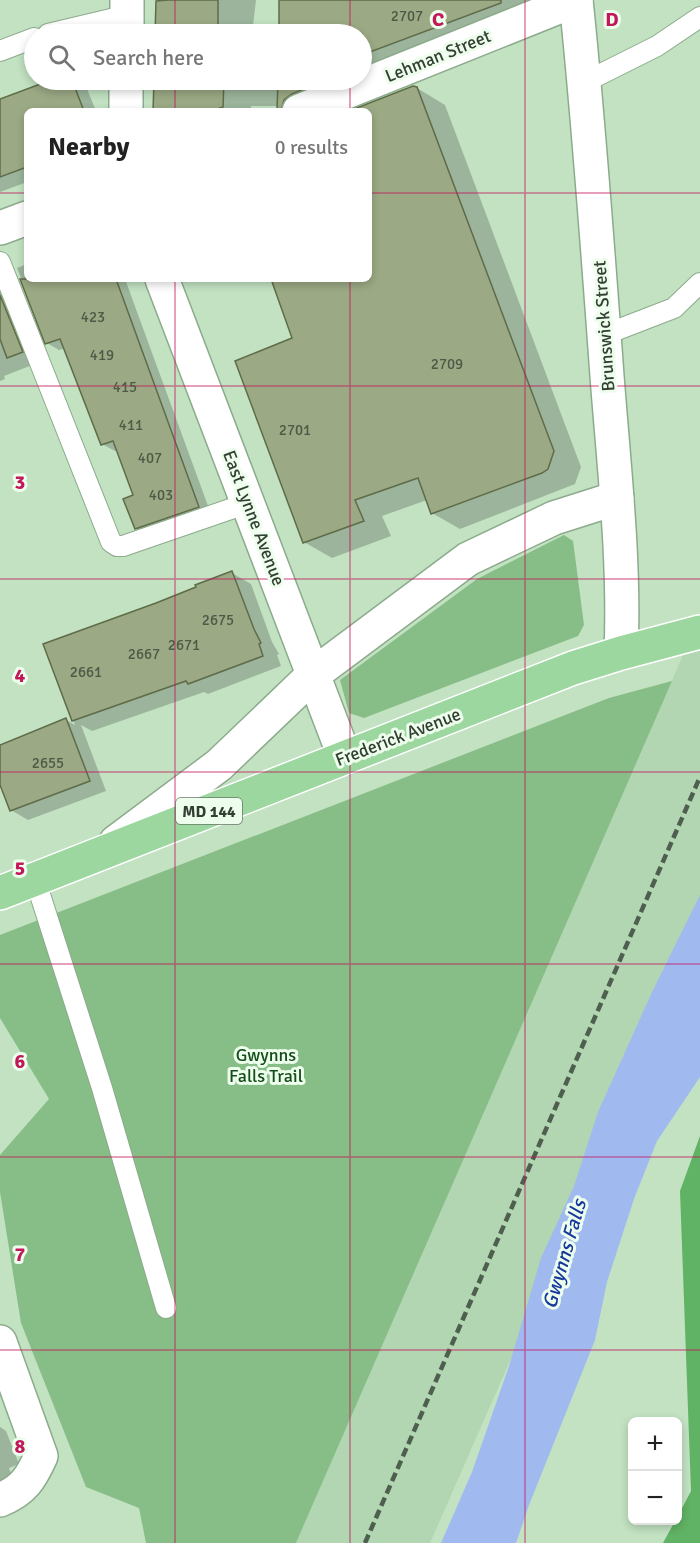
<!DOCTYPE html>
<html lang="en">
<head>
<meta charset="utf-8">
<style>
	body { margin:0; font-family:Signika,sans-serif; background:#f6f6f6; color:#222 }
	.controls { position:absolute; right:18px; bottom:18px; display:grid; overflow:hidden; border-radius:9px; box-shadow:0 3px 9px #0003 }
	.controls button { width:54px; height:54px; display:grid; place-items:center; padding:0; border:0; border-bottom:2px solid #e0e0e0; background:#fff; color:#222; font:30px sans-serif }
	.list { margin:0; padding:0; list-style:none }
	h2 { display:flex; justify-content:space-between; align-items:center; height:78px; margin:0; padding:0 24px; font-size:26px }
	h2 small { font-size:20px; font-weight:400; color:#767676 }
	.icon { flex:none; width:33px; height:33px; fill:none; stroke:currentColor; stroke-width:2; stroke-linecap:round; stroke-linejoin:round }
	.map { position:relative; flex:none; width:700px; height:1543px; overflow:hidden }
	.search { position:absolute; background:#fff; box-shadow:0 3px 9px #0003; left:24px; top:24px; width:348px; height:66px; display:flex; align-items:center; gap:15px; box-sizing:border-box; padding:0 21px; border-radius:33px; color:#767676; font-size:22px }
	.panel { position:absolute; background:#fff; box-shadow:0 3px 9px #0003; left:24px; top:108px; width:348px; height:174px; border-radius:9px }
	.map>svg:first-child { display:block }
	.built { fill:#b1d6b1 }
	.green { fill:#87bd87 }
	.forest { fill:#60b264 }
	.water { fill:#a0baf0 }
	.shadow { fill:#0003 }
	.building { fill:#9ba984; stroke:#5f6c49; stroke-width:1.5 }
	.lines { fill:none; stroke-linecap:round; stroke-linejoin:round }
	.service-casing { stroke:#8cab8c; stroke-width:22 }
	.minor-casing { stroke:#8cab8c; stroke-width:36 }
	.primary-casing { stroke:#fff; stroke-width:36 }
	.service { stroke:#fff; stroke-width:20 }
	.minor { stroke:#fff; stroke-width:33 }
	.primary { stroke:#9bd79e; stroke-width:33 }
	.rail { stroke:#4f5f4f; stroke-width:4.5; stroke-dasharray:9 4.5; stroke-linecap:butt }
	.grid { fill:none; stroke:#c2185b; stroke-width:1.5; stroke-opacity:0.55 }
	.labels { text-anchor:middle; stroke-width:6; stroke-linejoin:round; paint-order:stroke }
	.number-label { font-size:15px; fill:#4d5a47 }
	.shield { fill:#eefeed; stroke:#6b786b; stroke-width:1.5 }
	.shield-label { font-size:16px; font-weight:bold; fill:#333f33 }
	.street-label { font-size:18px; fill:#333f33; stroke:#eefeed }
	.park-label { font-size:18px; fill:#144d1a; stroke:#eefeed }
	.water-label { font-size:20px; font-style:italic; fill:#16399d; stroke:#eefeed }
	.grid-label { font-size:20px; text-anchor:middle; font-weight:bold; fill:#c2185b; stroke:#eefeed; stroke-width:6; stroke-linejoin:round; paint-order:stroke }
</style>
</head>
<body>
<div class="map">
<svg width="700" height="1543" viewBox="0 0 700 1543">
	<rect width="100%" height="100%" fill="#c2e2c2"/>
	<polygon class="built" points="700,616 700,928 430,1543 296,1543"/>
	<g class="green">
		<polygon points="564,535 573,541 584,625 578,636 364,718 349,713 340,680 477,579"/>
		<polygon points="672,681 296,1543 146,1543 139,1508 86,1487 21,1323 0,1192 0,1155 49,1099 0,1018 0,935 609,698"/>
	</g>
	<polygon class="forest" points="700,1136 700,1543 663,1543 675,1521 678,1520 678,1516 691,1491 680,1191"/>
	<polygon class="water" points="700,895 700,1077 657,1141 634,1199 607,1282 595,1340 529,1505 516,1543 441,1543 472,1472 509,1366 541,1258 574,1186 598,1112 652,992"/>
	<g class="shadow">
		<polygon points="157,0 256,0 252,34 156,34"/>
		<polygon points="281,0 546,0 317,111 280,111 278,106 251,106 251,111 155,111 155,80 362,80 362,34 280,34"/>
		<polygon points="55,80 78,80 85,84 96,111 27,111 27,182 0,192 0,100"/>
		<polygon points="417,88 445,105 581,467 575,484 460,529 432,513 427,500 382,516 391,536 332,558 304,542 294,339 273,279 369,279 369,111 353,111"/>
		<polygon points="27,264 27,279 125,279 211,514 148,536 136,528 135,496 118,450 115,451 102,444 66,348 59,350 47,343 17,268"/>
		<polygon points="0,282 40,362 4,376 5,379 0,381"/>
		<polygon points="232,573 251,584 272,642 279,654 277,655 281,666 208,694 204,692 92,731 81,725 106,791 28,820 11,810 0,781 0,747 66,720 75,725 45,645 157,604"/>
		<polygon points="0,1427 6,1431 19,1464 9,1468 13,1479 0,1484"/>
	</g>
	<g class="building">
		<polygon points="168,0 218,0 218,34 155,34 156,1"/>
		<polygon points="279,0 501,0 501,3 362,55 362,34 279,34"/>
		<polygon points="51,80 72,80 84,111 27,111 27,167 0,177 0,99"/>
		<polygon points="154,80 224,80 223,107 212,111 153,111"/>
		<polygon points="278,80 327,80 292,94 284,100 281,111 277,111"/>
		<polygon points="413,86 417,87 554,451 548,469 542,473 431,514 418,478 355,500 364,521 303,543 235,361 292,338 271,279 369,279 369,111 349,111"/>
		<polygon points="20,279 116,279 199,507 135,529 123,499 133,495 113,441 101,445 60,339 45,344"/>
		<polygon points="0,295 23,352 7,358 0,339"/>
		<polygon points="232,571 254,629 261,643 259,644 263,656 188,684 186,681 72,721 43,644 156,603 196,587 195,585"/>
		<polygon points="66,718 90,781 10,811 0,785 0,745"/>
	</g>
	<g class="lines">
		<g class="service-casing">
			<g id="service">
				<polyline points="48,34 128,15"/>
				<polyline points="0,51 34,38"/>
				<polyline points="585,82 657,46 700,17"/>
				<polyline points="0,262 111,542 117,546 123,546 248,503"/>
				<polyline points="604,335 674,308 700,283"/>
				<polyline points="35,879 102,1088 166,1308"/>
			</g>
		</g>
		<g class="minor-casing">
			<g id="minor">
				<path d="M 576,0 C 589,125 598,251 607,376 C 614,468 625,561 621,653"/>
				<polyline points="127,34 127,0"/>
				<polyline points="126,111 126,80"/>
				<polyline points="299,111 576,0"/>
				<polyline points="0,228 27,218"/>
				<polyline points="162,279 345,758"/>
				<polyline points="116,842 219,765 314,674 468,559 554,518 617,498"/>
				<path d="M 0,1342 L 41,1456 C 31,1478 24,1490 0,1500"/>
			</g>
		</g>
		<g class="primary-casing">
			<polyline id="primary" points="0,893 573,668 621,653 700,632"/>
		</g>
		<use href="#service" class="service"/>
		<use href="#minor" class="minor"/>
		<use href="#primary" class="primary"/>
		<polyline class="rail" points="365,1543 700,777"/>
	</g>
	<path class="grid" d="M 175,0 L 175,34M 350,0 L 350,34M 525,0 L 525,1543M 175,80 L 175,111M 350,80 L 350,111M 0,193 L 27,193M 369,193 L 700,193M 175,279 L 175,1543M 350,279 L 350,1543M 0,386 L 700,386M 0,579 L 700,579M 0,772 L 700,772M 0,964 L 700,964M 0,1157 L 700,1157M 0,1350 L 700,1350"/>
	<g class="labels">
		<g class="number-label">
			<text x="407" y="21">2707</text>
			<text x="93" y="322">423</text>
			<text x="102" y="360">419</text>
			<text x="447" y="369">2709</text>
			<text x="125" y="392">415</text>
			<text x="131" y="430">411</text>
			<text x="295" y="435">2701</text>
			<text x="150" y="463">407</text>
			<text x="161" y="500">403</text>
			<text x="218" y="625">2675</text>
			<text x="184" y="650">2671</text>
			<text x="144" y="659">2667</text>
			<text x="86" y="677">2661</text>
			<text x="48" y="768">2655</text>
		</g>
		<rect class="shield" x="176" y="798" width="66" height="26" rx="4.5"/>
		<g class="shield-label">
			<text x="209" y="817">MD 144</text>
		</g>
		<g class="street-label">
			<text transform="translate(438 56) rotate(-22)" y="6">Lehman Street</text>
			<text transform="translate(604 326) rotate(-94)" y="6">Brunswick Street</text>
			<text transform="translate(254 518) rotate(69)" y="6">East Lynne Avenue</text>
			<text transform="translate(398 737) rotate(-21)" y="6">Frederick Avenue</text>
		</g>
		<g class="park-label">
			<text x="266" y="1061">Gwynns<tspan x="266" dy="21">Falls Trail</tspan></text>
		</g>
		<g class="water-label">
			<text transform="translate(564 1254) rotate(-74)" y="7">Gwynns Falls</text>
		</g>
	</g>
	<g class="grid-label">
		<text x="438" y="26">C</text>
		<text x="612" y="26">D</text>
		<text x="20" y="489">3</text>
		<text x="20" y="682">4</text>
		<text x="20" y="875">5</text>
		<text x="20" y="1068">6</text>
		<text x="20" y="1261">7</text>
		<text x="20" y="1453">8</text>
	</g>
</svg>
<div class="controls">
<button>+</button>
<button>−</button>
</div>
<div class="search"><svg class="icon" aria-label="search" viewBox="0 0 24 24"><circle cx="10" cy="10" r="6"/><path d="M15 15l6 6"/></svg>Search here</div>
<section class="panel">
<h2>Nearby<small>0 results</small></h2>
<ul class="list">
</ul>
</section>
</div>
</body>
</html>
